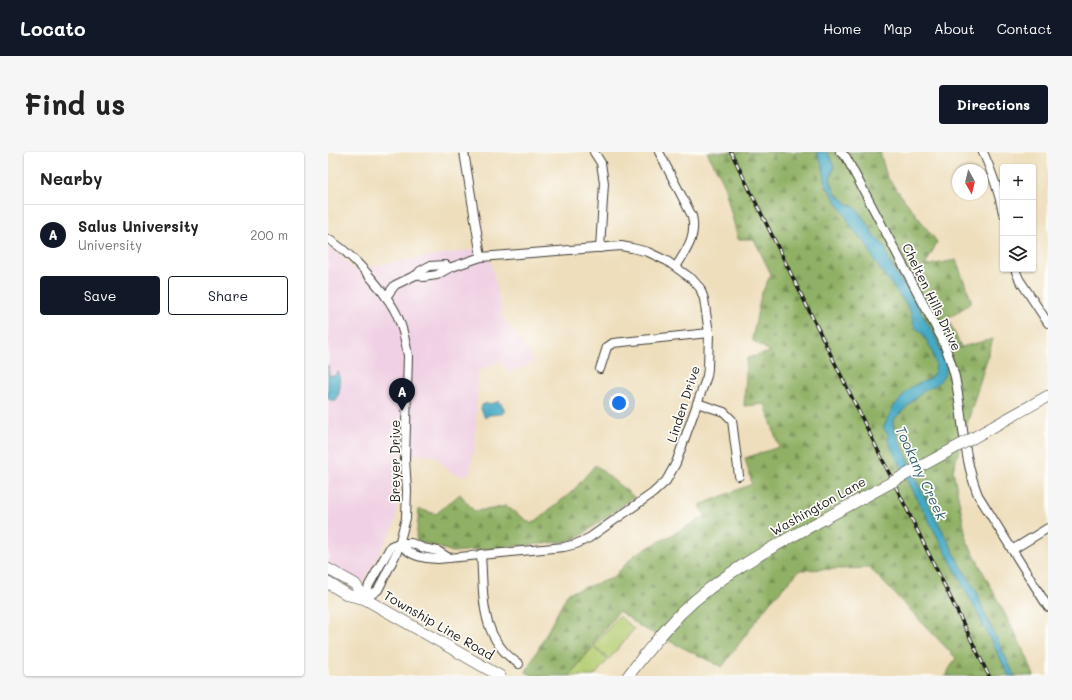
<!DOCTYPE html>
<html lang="en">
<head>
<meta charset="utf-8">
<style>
	body { margin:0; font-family:Mali,sans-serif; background:#f6f6f6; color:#222 }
	.controls { position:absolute; right:12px; top:12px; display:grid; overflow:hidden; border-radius:4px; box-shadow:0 1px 3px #0004 }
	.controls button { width:36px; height:36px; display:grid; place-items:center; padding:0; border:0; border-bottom:1px solid #e0e0e0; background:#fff; color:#222; font:20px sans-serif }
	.compass { position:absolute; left:624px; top:12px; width:36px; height:36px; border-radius:50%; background:#fff; box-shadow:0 1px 3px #0004; rotate:172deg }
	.you { position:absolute; left:291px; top:251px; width:14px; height:14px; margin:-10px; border:3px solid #fff; border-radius:50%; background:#1a73e8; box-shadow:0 0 0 6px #1a73e833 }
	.badge { display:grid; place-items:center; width:26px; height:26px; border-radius:50%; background:#111827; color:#fff; font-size:13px; font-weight:700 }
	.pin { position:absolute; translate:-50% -33px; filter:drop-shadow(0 1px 2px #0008) }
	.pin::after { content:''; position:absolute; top:21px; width:14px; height:12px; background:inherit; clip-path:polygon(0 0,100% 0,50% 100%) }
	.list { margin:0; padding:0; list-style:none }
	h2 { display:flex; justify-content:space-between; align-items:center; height:52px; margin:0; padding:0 16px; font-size:17px }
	h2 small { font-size:13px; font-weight:400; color:#767676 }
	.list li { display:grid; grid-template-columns:26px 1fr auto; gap:12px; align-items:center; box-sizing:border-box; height:60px; padding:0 16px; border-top:1px solid #e0e0e0 }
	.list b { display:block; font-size:15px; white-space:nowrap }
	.list p { margin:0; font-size:13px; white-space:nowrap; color:#767676 }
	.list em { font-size:13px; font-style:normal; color:#767676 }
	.actions { display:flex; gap:8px; padding:12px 16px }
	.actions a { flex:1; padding:9px 0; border:1px solid #111827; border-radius:4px; text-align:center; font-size:14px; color:#111827 }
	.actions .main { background:#111827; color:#fff }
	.icon { flex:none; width:22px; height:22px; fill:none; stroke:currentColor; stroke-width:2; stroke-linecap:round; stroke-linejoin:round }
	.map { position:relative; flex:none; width:720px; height:524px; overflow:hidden; border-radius:4px }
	header { display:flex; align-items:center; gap:24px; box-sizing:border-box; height:56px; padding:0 20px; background:#111827; color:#fff }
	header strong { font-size:19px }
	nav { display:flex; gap:22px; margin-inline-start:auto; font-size:14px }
	.intro { display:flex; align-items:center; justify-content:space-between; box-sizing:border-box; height:96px; padding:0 24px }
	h1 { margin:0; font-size:28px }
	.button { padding:10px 18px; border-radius:4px; background:#111827; color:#fff; font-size:14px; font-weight:700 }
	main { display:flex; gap:24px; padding:0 24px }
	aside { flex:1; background:#fff; border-radius:4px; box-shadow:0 1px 3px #0004 }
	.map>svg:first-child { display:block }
	.built { fill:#f0d0e4 }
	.forest { fill:url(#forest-firs); stroke:#566640 }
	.pitch { fill:#b5ce73; stroke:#687548 }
	.water { fill:#44a9c4; stroke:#306270 }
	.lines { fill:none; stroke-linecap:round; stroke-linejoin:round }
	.minor-casing { stroke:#3c3934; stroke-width:10 }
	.major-casing { stroke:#3c3934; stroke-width:12 }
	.minor { stroke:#fff; stroke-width:8 }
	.major { stroke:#fff; stroke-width:11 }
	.rail-casing { stroke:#1c1c1c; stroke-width:3.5 }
	.rail { stroke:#fdfcf7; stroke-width:2; stroke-dasharray:6; stroke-linecap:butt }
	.major-bridge-casing { stroke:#3c3934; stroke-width:12; stroke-linecap:butt }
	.major-bridge { stroke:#fff; stroke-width:11 }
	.labels { text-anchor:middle; stroke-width:3.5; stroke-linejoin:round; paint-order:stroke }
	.street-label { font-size:13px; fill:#1c1c1c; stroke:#fdfcf7 }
	.water-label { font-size:14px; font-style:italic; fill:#306270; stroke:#fdfcf7 }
</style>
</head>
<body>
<header>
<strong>Locato</strong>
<nav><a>Home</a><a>Map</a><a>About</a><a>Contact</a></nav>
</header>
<div class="intro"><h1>Find us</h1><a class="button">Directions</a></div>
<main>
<aside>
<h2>Nearby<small></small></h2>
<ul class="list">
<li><span class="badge">A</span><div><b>Salus University</b><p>University</p></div><em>200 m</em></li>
</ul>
<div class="actions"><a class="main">Save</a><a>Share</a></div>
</aside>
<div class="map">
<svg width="720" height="524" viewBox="0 0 720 524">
	<defs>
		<pattern id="forest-firs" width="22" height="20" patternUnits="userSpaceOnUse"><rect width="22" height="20" fill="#90b165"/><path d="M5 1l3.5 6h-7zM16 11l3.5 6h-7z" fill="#758f52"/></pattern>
	</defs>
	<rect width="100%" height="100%" fill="#fdfcf7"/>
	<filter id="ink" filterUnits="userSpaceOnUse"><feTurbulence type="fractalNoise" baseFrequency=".025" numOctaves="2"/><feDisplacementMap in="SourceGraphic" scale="8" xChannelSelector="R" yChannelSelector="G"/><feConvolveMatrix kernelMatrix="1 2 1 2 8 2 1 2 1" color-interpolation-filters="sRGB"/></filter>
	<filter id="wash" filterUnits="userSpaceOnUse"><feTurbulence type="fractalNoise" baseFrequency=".012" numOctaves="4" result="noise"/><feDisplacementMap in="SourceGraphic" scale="16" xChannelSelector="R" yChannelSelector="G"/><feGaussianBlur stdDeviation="0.9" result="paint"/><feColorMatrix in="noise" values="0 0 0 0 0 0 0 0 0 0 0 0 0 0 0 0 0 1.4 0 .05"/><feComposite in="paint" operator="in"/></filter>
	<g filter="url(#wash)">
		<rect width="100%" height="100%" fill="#eedebc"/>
		<polygon class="built" points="0,95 11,102 25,117 147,97 163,110 175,165 207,210 182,221 172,209 150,219 146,298 144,305 142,321 139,323 130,323 124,321 108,304 73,301 68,367 64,378 36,429 32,429 27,428 0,411"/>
		<g class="forest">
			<polygon points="379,0 552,0 559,25 609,90 597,114 628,108 644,150 620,167 633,195 665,187 625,318 639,389 699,505 706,524 617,524 628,506 542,416 472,418 441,451 394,515 313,475 291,459 241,524 206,524 198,520 240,441 285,426 306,403 377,365 372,353 424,332 417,306 451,295 437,252 416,254 419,206 443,200 424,188 433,143 443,122 426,87 410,87 395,29"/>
			<polygon points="267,313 306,345 248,387 232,390 125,400 88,388 91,357 108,362 132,342 146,359 165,357 178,354 204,372 245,339"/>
		</g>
		<g class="pitch">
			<polygon points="291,464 306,477 281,507 266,494"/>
			<polygon points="265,495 280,508 266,524 241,524"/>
		</g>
		<g class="water">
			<polygon points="489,0 499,0 503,7 506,15 502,27 507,41 520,52 527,55 542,75 544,82 557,95 561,109 569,123 587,149 608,186 619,214 617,222 611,230 606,234 597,238 585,248 574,260 568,265 565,270 565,274 580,307 590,332 633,414 650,442 654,457 687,524 681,524 633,429 584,337 560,289 560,282 555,276 565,255 571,249 577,241 583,235 601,227 606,221 608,214 604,199 595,182 586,174 583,162 578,152 547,110 539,93 524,76 517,63 498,33 495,16"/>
			<path d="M 0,213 L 1,223 L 6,224 L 10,220 C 14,226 12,242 8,249 L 0,247 Z"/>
			<path d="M 171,249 L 176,256 L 176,260 L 174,262 L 161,263 L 157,266 L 153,257 L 154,253 C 159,250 165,253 171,249 Z"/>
		</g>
	</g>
	<g filter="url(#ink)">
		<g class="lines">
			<g class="minor-casing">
				<g id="minor">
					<polyline points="136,0 153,105"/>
					<polyline points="266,0 273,11 276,31 272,96"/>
					<path d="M 331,0 L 364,64 C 369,85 358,98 348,115"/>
					<path d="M 512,0 L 518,5 L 614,187 C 619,199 624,212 627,225 C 635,264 635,306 650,343 L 720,455"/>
					<path d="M 655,0 C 664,20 671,40 675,61"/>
					<path d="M 0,87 C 23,100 59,141 70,165 C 75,177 78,191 80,204 L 77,307 L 79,338 L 78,366 L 69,400 L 50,438 L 37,447"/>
					<polyline points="687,117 691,127 720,171"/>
					<polyline points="58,145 67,133 90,122 92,119 101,114 118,113 121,116"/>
					<polyline points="272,217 279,195 285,191 381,181"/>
					<polyline points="369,251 396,260 404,268 411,324"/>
					<path d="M 71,391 C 83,404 92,406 110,407 L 236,395 L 248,392 L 261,386 L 325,341 L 338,329 L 348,311 L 379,224 L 380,216 L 381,181 L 376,147 L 372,136 L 364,127 L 339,109 L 320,100 L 304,96 L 293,94 L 153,105 L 121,116 L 109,123 L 95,125 L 90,122"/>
					<polyline points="684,398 720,376"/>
					<path d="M 153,402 C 156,444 151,486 191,512"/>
					<polyline points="37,447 41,433 63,394 71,391 83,391 95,396 110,399 121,406"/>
				</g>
			</g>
			<g class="major-casing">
				<g id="major">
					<polyline points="645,286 720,244"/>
					<polyline points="0,417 27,432 37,447"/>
					<polyline points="0,431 20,443 37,447 172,524"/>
					<path d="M 300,524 C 316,503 334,481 353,461 C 394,421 446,394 496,367"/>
				</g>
			</g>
			<use href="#minor" class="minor"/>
			<use href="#major" class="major"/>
			<g class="rail-casing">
				<polyline id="rail" points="403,0 661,524"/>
			</g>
			<use href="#rail" class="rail"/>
			<g class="major-bridge-casing">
				<polyline id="major-bridge" points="496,367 645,286"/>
			</g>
			<use href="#major-bridge" class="major-bridge"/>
		</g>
	</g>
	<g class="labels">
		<g class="street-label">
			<text transform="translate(604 145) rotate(64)" y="5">Chelten Hills Drive</text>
			<text transform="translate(355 252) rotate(-72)" y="5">Linden Drive</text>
			<text transform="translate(67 309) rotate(-90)" y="5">Breyer Drive</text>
			<text transform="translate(490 354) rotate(-29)" y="5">Washington Lane</text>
			<text transform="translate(111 473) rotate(30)" y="5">Township Line Road</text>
		</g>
		<g class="water-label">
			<text transform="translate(593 321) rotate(65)" y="5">Tookany Creek</text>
		</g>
	</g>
</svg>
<div class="controls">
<button>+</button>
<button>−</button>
<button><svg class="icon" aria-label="layers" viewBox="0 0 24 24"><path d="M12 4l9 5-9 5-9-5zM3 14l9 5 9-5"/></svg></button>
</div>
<svg class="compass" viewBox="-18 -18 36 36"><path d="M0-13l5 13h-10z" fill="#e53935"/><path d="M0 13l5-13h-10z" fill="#767676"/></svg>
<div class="you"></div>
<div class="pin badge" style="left:74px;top:259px">A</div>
</div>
</main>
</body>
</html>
